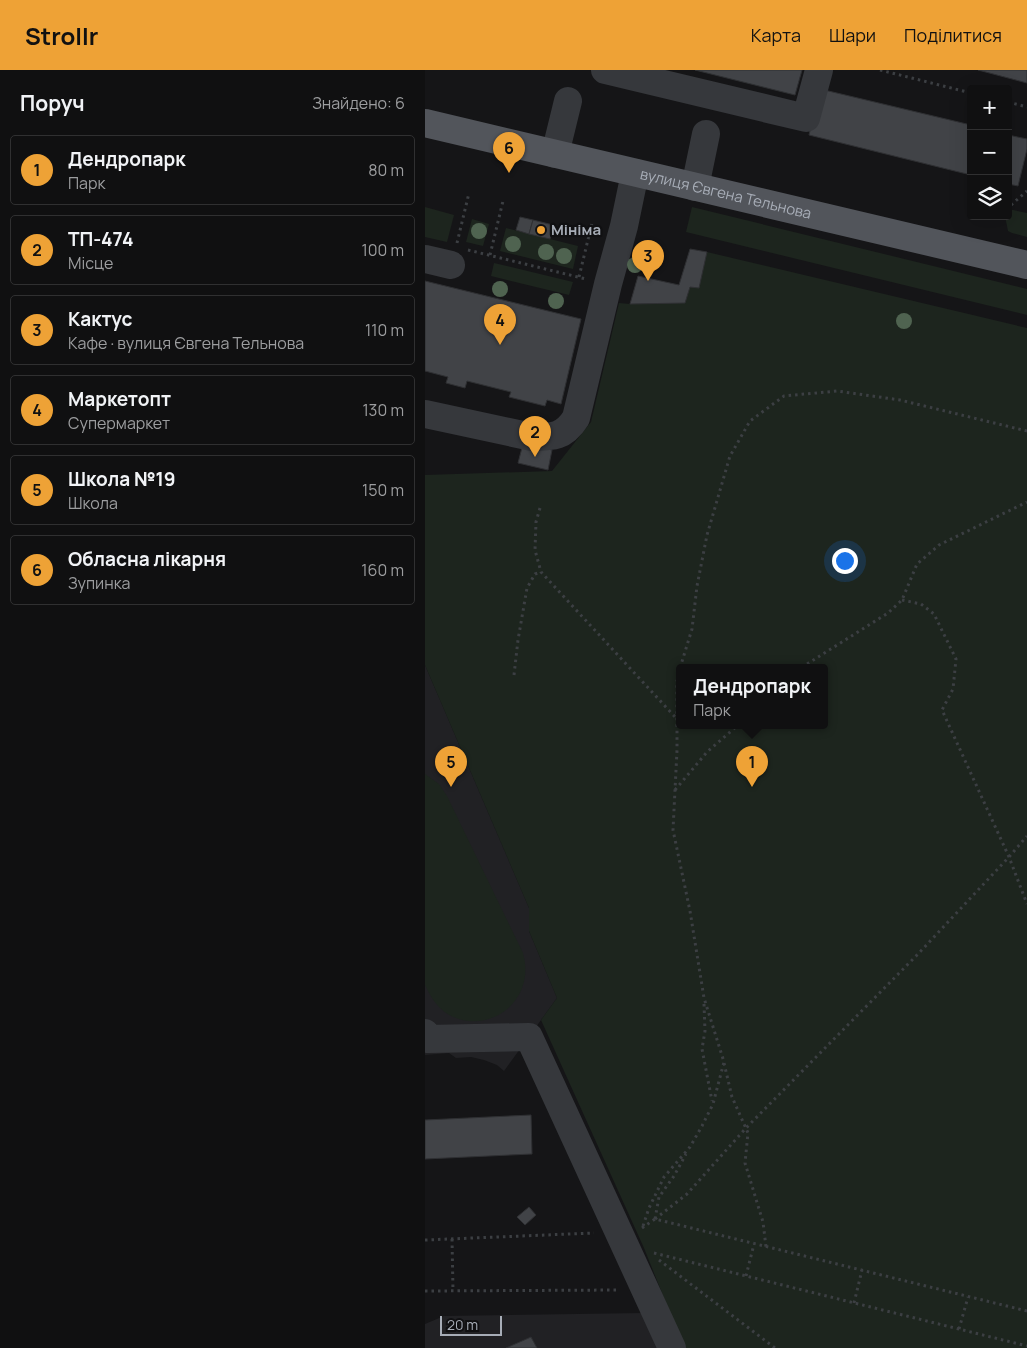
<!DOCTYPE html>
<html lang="uk">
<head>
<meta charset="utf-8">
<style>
	body { margin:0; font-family:Manrope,sans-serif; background:#19191a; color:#f1f3f6 }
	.controls { position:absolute; right:15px; top:15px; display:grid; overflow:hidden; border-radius:5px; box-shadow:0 5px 20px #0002 }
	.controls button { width:45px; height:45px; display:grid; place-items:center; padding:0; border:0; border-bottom:1px solid #303031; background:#101011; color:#f1f3f6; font:25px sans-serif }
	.scale { position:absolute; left:15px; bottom:12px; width:62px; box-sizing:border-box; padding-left:5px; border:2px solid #a7adb7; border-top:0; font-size:14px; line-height:18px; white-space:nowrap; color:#a7adb7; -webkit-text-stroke:4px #101012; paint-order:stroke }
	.you { position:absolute; left:419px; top:490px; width:18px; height:18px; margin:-12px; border:4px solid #fff; border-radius:50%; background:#1a73e8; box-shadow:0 0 0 8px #1a73e833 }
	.badge { display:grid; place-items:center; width:32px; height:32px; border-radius:50%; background:#eea236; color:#111; font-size:16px; font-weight:700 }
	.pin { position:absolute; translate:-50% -41px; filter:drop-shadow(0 1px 2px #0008) }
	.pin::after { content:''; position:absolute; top:26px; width:18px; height:15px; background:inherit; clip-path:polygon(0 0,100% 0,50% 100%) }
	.popup { position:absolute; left:251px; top:594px; width:152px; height:65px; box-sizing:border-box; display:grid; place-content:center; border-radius:5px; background:#101011; filter:drop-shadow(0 1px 4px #0005); font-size:16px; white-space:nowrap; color:#9c9d9f }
	.popup b { font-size:19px; color:#f1f3f6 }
	.popup::after { content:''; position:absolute; left:50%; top:100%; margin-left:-10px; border:10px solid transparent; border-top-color:#101011 }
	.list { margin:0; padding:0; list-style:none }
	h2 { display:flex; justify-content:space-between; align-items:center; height:65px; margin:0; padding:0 20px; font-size:21px }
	h2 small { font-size:16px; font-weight:400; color:#9c9d9f }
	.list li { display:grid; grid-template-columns:32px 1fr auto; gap:15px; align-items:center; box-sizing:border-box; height:70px; margin:0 10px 10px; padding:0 10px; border:1px solid #303031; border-radius:5px }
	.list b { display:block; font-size:19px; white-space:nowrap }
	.list p { margin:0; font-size:16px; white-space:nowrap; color:#9c9d9f }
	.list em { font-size:16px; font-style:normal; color:#9c9d9f }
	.icon { flex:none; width:28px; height:28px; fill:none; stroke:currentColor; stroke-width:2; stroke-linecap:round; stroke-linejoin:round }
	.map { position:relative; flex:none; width:602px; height:1278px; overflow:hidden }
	header { display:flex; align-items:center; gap:30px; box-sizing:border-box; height:70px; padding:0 25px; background:#eea236; color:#111 }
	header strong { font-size:24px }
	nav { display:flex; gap:28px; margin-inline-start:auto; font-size:18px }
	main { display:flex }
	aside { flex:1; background:#101011 }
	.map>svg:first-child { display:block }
	.built { fill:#212124 }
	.green { fill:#1d251e; fill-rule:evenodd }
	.building { fill:#414347; stroke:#2f3033 }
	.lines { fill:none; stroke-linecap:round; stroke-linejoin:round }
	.path { stroke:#3c3f43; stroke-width:3; stroke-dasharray:2.5 4; stroke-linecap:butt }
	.minor { stroke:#36383c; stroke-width:28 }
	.major { stroke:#52555b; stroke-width:28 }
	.tree { fill:#4f6350 }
	.poi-dot { fill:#eea236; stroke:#101012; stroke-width:2 }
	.labels { text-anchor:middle; stroke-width:4.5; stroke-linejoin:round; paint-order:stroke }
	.street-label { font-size:15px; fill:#a7adb7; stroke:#101012 }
	.poi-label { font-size:15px; font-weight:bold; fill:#a7adb7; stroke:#101012; text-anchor:start }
</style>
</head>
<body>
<header>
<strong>Strollr</strong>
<nav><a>Карта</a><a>Шари</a><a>Поділитися</a></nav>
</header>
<main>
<aside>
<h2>Поруч<small>Знайдено: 6</small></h2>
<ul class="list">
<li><span class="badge">1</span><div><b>Дендропарк</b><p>Парк</p></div><em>80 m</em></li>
<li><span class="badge">2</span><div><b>ТП-474</b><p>Місце</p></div><em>100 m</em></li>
<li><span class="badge">3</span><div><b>Кактус</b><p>Кафе · вулиця Євгена Тельнова</p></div><em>110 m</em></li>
<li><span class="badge">4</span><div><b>Маркетопт</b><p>Супермаркет</p></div><em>130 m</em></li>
<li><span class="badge">5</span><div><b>Школа №19</b><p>Школа</p></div><em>150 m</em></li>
<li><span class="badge">6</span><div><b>Обласна лікарня</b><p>Зупинка</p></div><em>160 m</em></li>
</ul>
</aside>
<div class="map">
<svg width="602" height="1278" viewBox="0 0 602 1278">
	<rect width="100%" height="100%" fill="#151517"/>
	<g class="built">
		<polygon points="0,595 104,838 104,861 132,928 79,1001 72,995 59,990 46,987 31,988 24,983 0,985"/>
		<polygon points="219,1243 235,1278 0,1278 0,1254 19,1246"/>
	</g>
	<g class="green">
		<polygon points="0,137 29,145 22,172 0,167"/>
		<polygon points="267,137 602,219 602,245 261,162"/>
		<polygon points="583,139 602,143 602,167 587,163 583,161 580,146 583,146"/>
		<polygon points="47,149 64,154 58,176 41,172"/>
		<polygon points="81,158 153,176 148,199 75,181"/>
		<path d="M 282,182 L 602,258 L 602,1278 L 259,1278 L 219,1178 L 116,950 L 132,928 L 104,861 L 104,838 L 0,595 L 0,405 L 127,401 L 166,352 L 194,233 L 205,234 L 260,233 L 265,217 L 274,217 ZM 255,598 L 400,598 L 400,656 L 255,656 Z"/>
		<polygon points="69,193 148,212 144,225 66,206"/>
		<path d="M 0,704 L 14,714 L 22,726 L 98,883 C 100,891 101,899 100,906 C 95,947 45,966 15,938 C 8,931 4,923 0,915 Z"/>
	</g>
	<g class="building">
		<polygon points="270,0 377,0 370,25"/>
		<polygon points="553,0 602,0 602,13"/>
		<polygon points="395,19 546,55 546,105 384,65"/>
		<polygon points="583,65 602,69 602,79 593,116 583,114"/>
		<polygon points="95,147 108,150 104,164 91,160"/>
		<polygon points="108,150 128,155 125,169 104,164"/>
		<polygon points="265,179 282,182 274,218 265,217 260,233 205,234 213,206 254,215"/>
		<polygon points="0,211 156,249 136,334 122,330 120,336 84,327 86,322 42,311 40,318 21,313 23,307 0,301"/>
		<polygon points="98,374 127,380 123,400 93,393"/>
		<polygon points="106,1045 107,1084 0,1089 0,1050"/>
		<polygon points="104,1137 111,1145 100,1155 92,1147"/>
		<polygon points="106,1267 112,1278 81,1278"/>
	</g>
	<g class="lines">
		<g class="path">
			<polyline points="455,0 546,23"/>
			<polyline points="583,32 602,37"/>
			<polyline points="586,135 602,121"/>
			<polyline points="32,173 44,123"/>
			<polyline points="43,180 161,209"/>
			<polyline points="65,185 78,131"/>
			<polyline points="154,207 167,153"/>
			<polyline points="115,438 111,452 110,480 116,502 252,649"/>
			<polyline points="477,530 496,534 509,544 531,589 528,619 517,640 584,787 602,834"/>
			<polyline points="255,598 267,559 272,516 282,465 305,386 325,351 359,326 412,321 475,330 602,361"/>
			<polyline points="377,598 382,594 463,543 477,530 492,494 514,475 602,432"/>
			<polyline points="89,605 93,570 102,518 110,504 116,502"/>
			<polyline points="250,720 282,682 312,656"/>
			<polyline points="279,934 280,961 277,979 287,1031"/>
			<polyline points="299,993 307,1027 323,1063 320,1093 338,1152 341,1177"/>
			<polyline points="230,1149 262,1124 321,1058 493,884 584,787 602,766"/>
			<polyline points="230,1149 234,1127 249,1106 261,1084"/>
			<polyline points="218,1156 224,1138 239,1107 265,1077 277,1056 288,1034 299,992 279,928 265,841 248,760 252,680 252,611 255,602"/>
			<polyline points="217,1158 230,1149 602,1241"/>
			<polyline points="27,1169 28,1221"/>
			<polyline points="0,1170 169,1163"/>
			<polyline points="229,1183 602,1276"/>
			<polyline points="234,1190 350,1278"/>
			<polyline points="321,1206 329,1174"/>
			<polyline points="0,1221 194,1220"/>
			<polyline points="429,1233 437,1200"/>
			<polyline points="534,1259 543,1227"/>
		</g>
		<g class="minor">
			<polyline points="180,0 381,48 394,0"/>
			<polyline points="130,84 143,31"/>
			<polyline points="270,117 281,64"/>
			<polyline points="0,189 26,195"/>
			<path d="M 0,344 L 107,367 C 128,367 139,367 151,348 L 183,214 L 199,156 L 210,103"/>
			<polyline points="0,963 3,969 104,967 247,1278"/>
		</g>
		<path class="major" id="s1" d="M 0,53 L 602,195"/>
	</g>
	<g class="tree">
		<circle cx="54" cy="161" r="8"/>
		<circle cx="88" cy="174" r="8"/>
		<circle cx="121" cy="182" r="8"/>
		<circle cx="139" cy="186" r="8"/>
		<circle cx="210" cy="195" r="8"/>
		<circle cx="75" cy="219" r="8"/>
		<circle cx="131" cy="231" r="8"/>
		<circle cx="479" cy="251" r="8"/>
	</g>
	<circle class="poi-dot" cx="116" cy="160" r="5"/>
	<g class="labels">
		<g class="street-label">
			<text dy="5" stroke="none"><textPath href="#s1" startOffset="309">вулиця Євгена Тельнова</textPath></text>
		</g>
		<g class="poi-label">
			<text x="126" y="165">Мініма</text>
		</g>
	</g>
</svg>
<div class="controls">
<button>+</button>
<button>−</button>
<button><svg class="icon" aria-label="layers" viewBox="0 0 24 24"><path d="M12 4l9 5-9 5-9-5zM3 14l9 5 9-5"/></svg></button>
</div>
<div class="scale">20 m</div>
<div class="you"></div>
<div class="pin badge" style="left:327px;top:717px">1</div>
<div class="popup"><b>Дендропарк</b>Парк</div>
<div class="pin badge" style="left:110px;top:387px">2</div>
<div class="pin badge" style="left:223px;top:211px">3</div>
<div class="pin badge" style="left:75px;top:275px">4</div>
<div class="pin badge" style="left:26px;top:717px">5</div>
<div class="pin badge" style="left:84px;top:103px">6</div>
</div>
</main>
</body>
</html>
